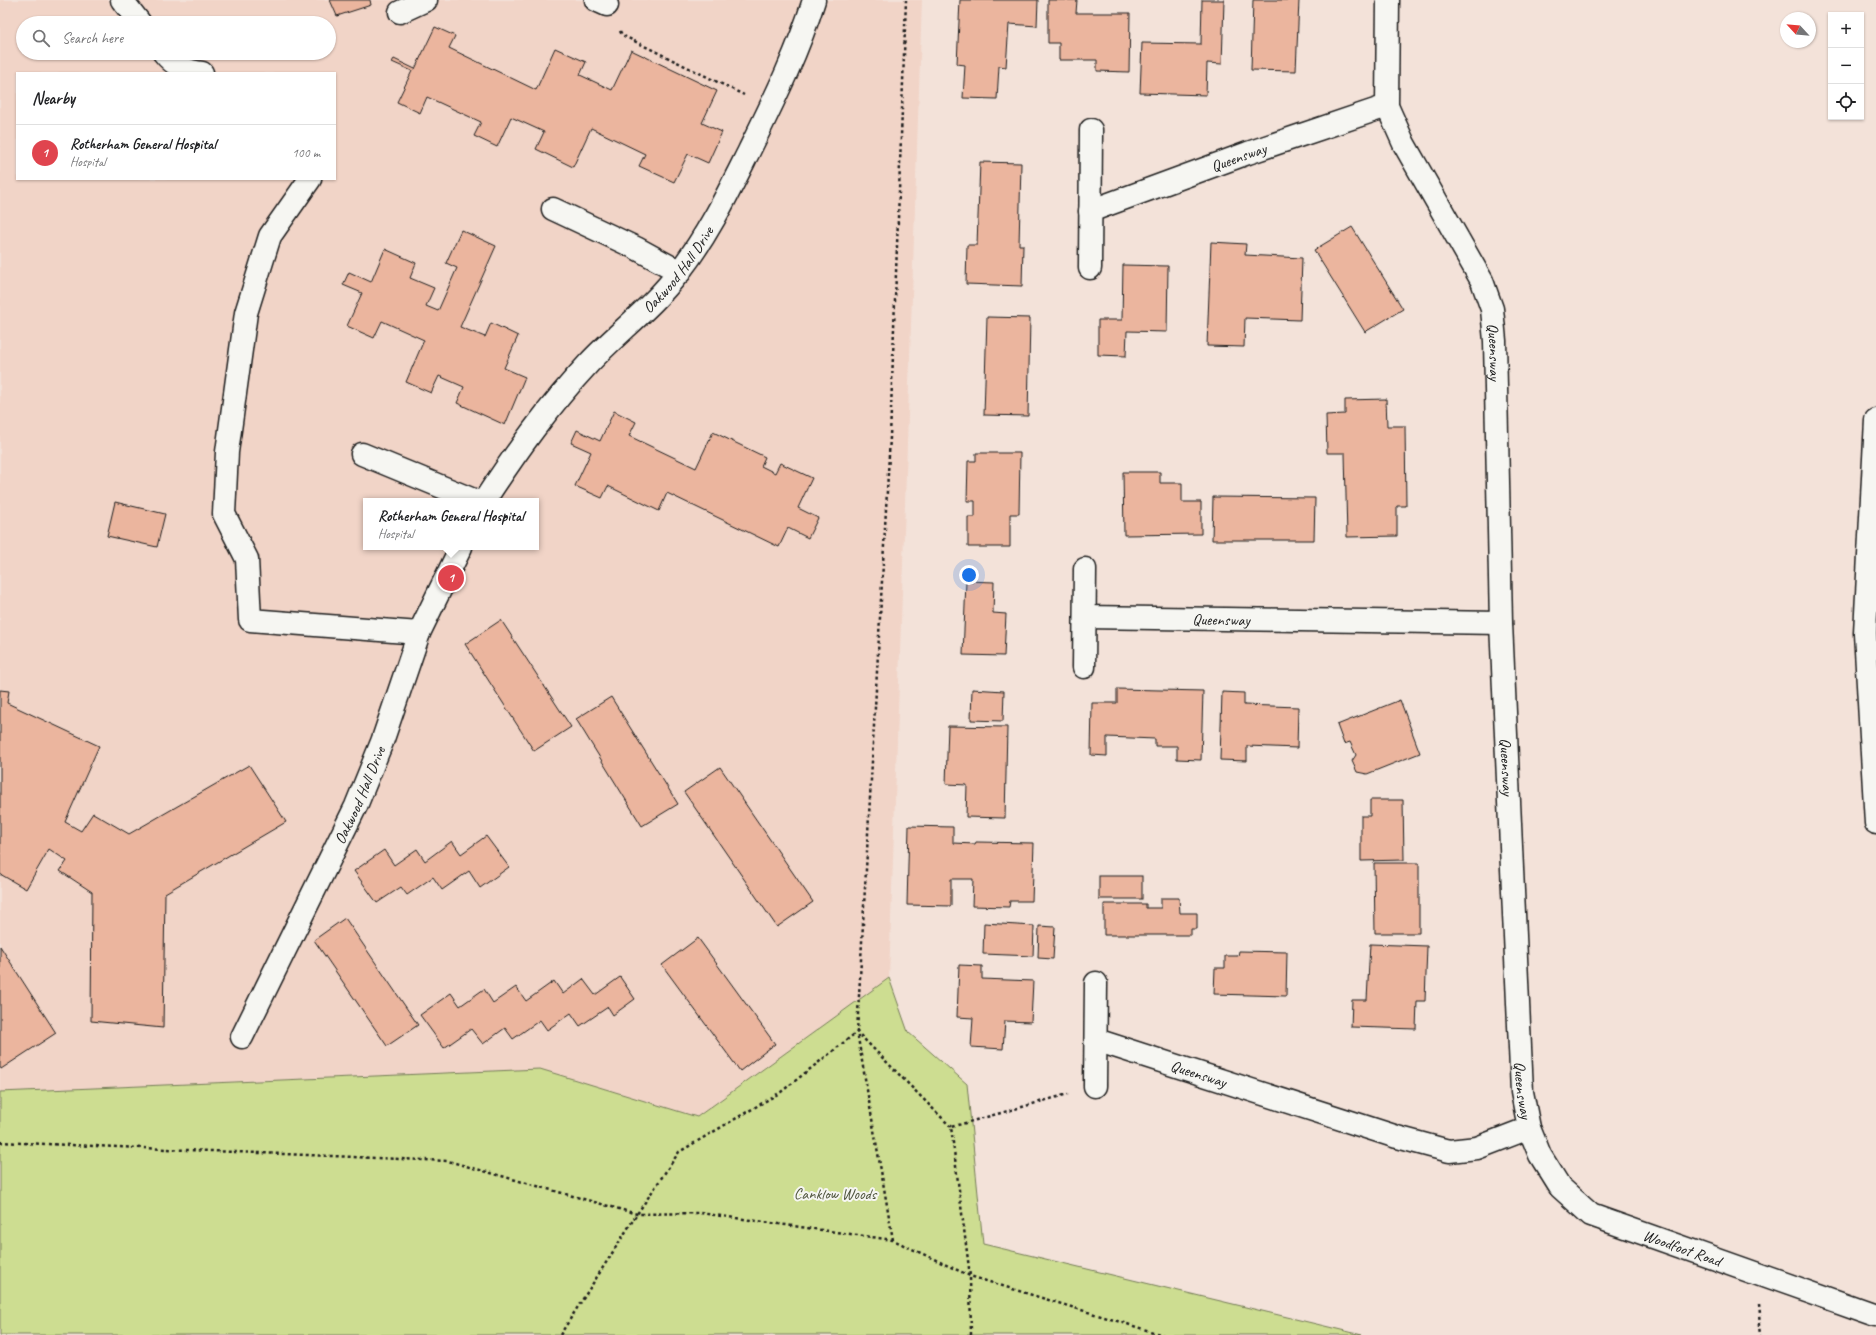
<!DOCTYPE html>
<html lang="en">
<head>
<meta charset="utf-8">
<style>
	body { margin:0; font-family:Caveat,sans-serif; background:#f2f2f2; color:#202124 }
	.controls { position:absolute; right:12px; top:12px; display:grid; overflow:hidden; border-radius:0px; box-shadow:0 1px 3px #0004 }
	.controls button { width:36px; height:36px; display:grid; place-items:center; padding:0; border:0; border-bottom:1px solid #e0e0e0; background:#fff; color:#202124; font:20px sans-serif }
	.compass { position:absolute; left:1780px; top:12px; width:36px; height:36px; border-radius:50%; background:#fff; box-shadow:0 1px 3px #0004; rotate:296deg }
	.you { position:absolute; left:969px; top:575px; width:14px; height:14px; margin:-10px; border:3px solid #fff; border-radius:50%; background:#1a73e8; box-shadow:0 0 0 6px #1a73e833 }
	.badge { display:grid; place-items:center; width:26px; height:26px; border-radius:50%; background:#1f6fb2; color:#fff; font-size:13px; font-weight:700 }
	.pin { position:absolute; translate:-50% -50%; border:2px solid #fff; box-shadow:0 1px 4px #0006 }
	.popup { position:absolute; left:363px; top:498px; width:176px; height:52px; box-sizing:border-box; display:grid; place-content:center; border-radius:0px; background:#fff; filter:drop-shadow(0 1px 3px #0005); font-size:13px; white-space:nowrap; color:#757577 }
	.popup b { font-size:15px; color:#202124 }
	.popup::after { content:''; position:absolute; left:50%; top:100%; margin-left:-8px; border:8px solid transparent; border-top-color:#fff }
	.list { margin:0; padding:0; list-style:none }
	h2 { display:flex; justify-content:space-between; align-items:center; height:52px; margin:0; padding:0 16px; font-size:17px }
	h2 small { font-size:13px; font-weight:400; color:#757577 }
	.list li { display:grid; grid-template-columns:26px 1fr auto; gap:12px; align-items:center; box-sizing:border-box; height:56px; padding:0 16px; border-top:1px solid #e0e0e0 }
	.list b { display:block; font-size:15px; white-space:nowrap }
	.list p { margin:0; font-size:13px; white-space:nowrap; color:#757577 }
	.list em { font-size:13px; font-style:normal; color:#757577 }
	.icon { flex:none; width:22px; height:22px; fill:none; stroke:currentColor; stroke-width:2; stroke-linecap:round; stroke-linejoin:round }
	.map { position:relative; flex:none; width:1876px; height:1335px; overflow:hidden }
	.search { position:absolute; background:#fff; box-shadow:0 1px 3px #0004; left:16px; top:16px; width:320px; height:44px; display:flex; align-items:center; gap:10px; box-sizing:border-box; padding:0 14px; border-radius:22px; color:#757577; font-size:15px }
	.panel { position:absolute; background:#fff; box-shadow:0 1px 3px #0004; left:16px; top:72px; width:320px; height:108px; border-radius:0px }
	.map>svg:first-child { display:block }
	.built { fill:#f1d4c7; fill-rule:evenodd }
	.green { fill:#cddd91; stroke:#747c56 }
	.building { fill:#ebb59e; stroke:#1c1c1c }
	.lines { fill:none; stroke-linecap:round; stroke-linejoin:round }
	.minor-casing { stroke:#1c1c1c; stroke-width:25 }
	.path { stroke:#1c1c1c; stroke-width:2.5; stroke-dasharray:3 3; stroke-linecap:butt }
	.minor { stroke:#f6f6f2; stroke-width:22 }
	.labels { text-anchor:middle; stroke-width:4; stroke-linejoin:round; paint-order:stroke }
	.street-label { font-size:16px; fill:#1c1c1c; stroke:#f6f6f2 }
	.park-label { font-size:16px; fill:#51563f; stroke:#f6f6f2 }
</style>
</head>
<body>
<div class="map">
<svg width="1876" height="1335" viewBox="0 0 1876 1335">
	<rect width="100%" height="100%" fill="#f3e2d9"/>
	<filter id="ink" filterUnits="userSpaceOnUse"><feTurbulence type="fractalNoise" baseFrequency=".025" numOctaves="2"/><feDisplacementMap in="SourceGraphic" scale="8" xChannelSelector="R" yChannelSelector="G"/><feConvolveMatrix kernelMatrix="1 2 1 2 8 2 1 2 1" color-interpolation-filters="sRGB"/></filter>
	<g filter="url(#ink)">
		<path class="built" d="M 0,0 L 922,0 L 889,978 L 697,1117 L 540,1069 L 0,1092 ZM 23,23 L 329,23 L 329,53 L 23,53 ZM 17,73 L 335,73 L 335,179 L 17,179 ZM 366,501 L 536,501 L 536,547 L 366,547 Z"/>
		<polygon class="green" points="889,978 908,1032 967,1084 983,1244 1362,1335 0,1335 0,1092 540,1069 697,1117"/>
		<g class="building">
			<polygon points="330,0 370,0 371,5 337,16"/>
			<polygon points="960,0 1038,0 1037,26 1009,24 1006,67 999,66 997,99 963,98 965,65 957,64"/>
			<polygon points="1048,0 1077,0 1076,13 1130,13 1129,72 1097,71 1097,60 1059,60 1059,43 1048,43"/>
			<polygon points="1202,0 1224,0 1222,64 1207,63 1206,95 1140,93 1142,43 1201,44"/>
			<polygon points="1253,0 1299,0 1296,71 1251,70"/>
			<polygon points="435,27 455,36 449,48 536,90 555,48 586,62 580,75 612,90 631,50 717,91 702,123 722,132 708,163 688,154 674,182 639,166 645,154 591,128 573,167 536,149 544,132 511,117 497,147 474,136 481,122 427,97 420,113 397,102 412,71 392,62 394,59 415,69"/>
			<polygon points="980,162 1021,163 1019,245 1023,245 1022,286 966,284 967,245 977,245"/>
			<polygon points="1352,227 1403,309 1365,332 1314,250"/>
			<polygon points="461,230 496,246 460,327 485,337 491,323 518,336 504,368 525,377 505,425 457,403 464,387 439,376 431,393 406,382 424,340 382,321 374,338 347,326 362,293 343,285 349,272 371,282 385,249 416,263 410,278 434,288 426,306 438,311 457,268 446,263"/>
			<polygon points="1211,242 1246,244 1245,255 1302,258 1300,320 1245,318 1244,347 1207,346"/>
			<polygon points="1123,265 1168,266 1167,332 1127,331 1126,356 1098,355 1098,320 1122,320"/>
			<polygon points="987,317 1030,318 1028,416 984,415"/>
			<polygon points="1386,399 1387,426 1405,426 1406,506 1397,506 1397,536 1347,537 1345,453 1327,453 1326,415 1345,414 1345,400"/>
			<polygon points="614,411 636,422 629,436 696,468 713,432 765,457 761,466 775,473 780,463 812,478 798,508 818,518 808,538 788,528 779,547 667,493 659,511 608,486 602,498 575,486 591,452 571,443 577,430 600,441"/>
			<polygon points="976,453 1020,453 1019,514 1010,514 1010,547 968,547 968,517 975,517 975,501 967,501 968,461 976,461"/>
			<polygon points="1123,472 1160,472 1160,483 1182,483 1182,502 1201,502 1201,534 1124,535"/>
			<polygon points="1213,497 1315,498 1314,540 1212,540"/>
			<polygon points="115,502 165,514 157,547 107,536"/>
			<polygon points="966,581 994,582 993,613 1006,614 1004,656 963,655"/>
			<polygon points="501,620 571,727 534,751 465,644"/>
			<polygon points="972,689 1004,691 1003,721 971,720"/>
			<polygon points="1117,689 1203,691 1201,760 1177,759 1177,746 1155,746 1155,739 1107,737 1107,756 1091,755 1092,703 1117,703"/>
			<polygon points="0,690 9,691 7,703 99,746 65,822 81,831 93,813 129,834 249,765 286,822 165,893 163,1028 91,1021 92,892 60,871 67,861 49,849 26,889 0,874"/>
			<polygon points="1222,692 1244,693 1244,705 1298,707 1297,748 1247,746 1247,761 1220,760"/>
			<polygon points="611,697 678,804 642,826 576,719"/>
			<polygon points="1400,700 1420,753 1367,774 1357,772 1352,761 1356,755 1350,742 1344,744 1337,725"/>
			<polygon points="948,726 1007,727 1005,818 966,817 967,785 946,784"/>
			<polygon points="720,767 813,902 777,927 684,792"/>
			<polygon points="1370,800 1403,800 1404,860 1361,861 1361,816 1370,816"/>
			<polygon points="909,826 953,827 953,843 975,844 976,842 1034,843 1032,901 1010,901 1009,907 972,906 973,879 951,879 951,906 907,905"/>
			<polygon points="486,836 509,867 480,888 469,871 442,890 433,877 407,895 401,887 377,903 354,871 384,850 394,865 417,849 425,861 452,841 461,854"/>
			<polygon points="1374,863 1419,863 1419,933 1375,933"/>
			<rect x="1099" y="876" width="43" height="23"/>
			<polygon points="1161,898 1179,898 1180,913 1197,913 1197,929 1191,929 1191,935 1104,935 1104,904 1146,904 1146,908 1161,908"/>
			<polygon points="345,918 418,1025 387,1046 314,940"/>
			<polygon points="984,923 1034,926 1033,956 983,954"/>
			<polygon points="1039,926 1055,927 1053,959 1038,958"/>
			<polygon points="698,938 775,1044 740,1071 662,965"/>
			<polygon points="1370,944 1427,946 1425,1001 1417,1001 1416,1029 1351,1027 1352,1000 1367,1000"/>
			<polygon points="0,946 56,1033 1,1069 0,1067"/>
			<polygon points="1239,951 1287,952 1286,996 1214,994 1215,968 1225,968 1225,956 1238,956"/>
			<polygon points="959,965 982,966 982,979 1033,981 1031,1022 1005,1021 1003,1049 971,1047 973,1018 957,1017"/>
			<polygon points="620,977 635,999 613,1015 608,1007 580,1026 571,1013 547,1030 540,1020 513,1039 505,1028 483,1044 471,1029 444,1048 420,1015 451,993 460,1006 484,989 493,1003 516,987 526,1001 554,981 563,994 583,979 595,995"/>
		</g>
		<g class="lines">
			<g class="minor-casing">
				<g id="minor">
					<polyline points="122,0 140,23"/>
					<polyline points="596,0 607,5"/>
					<path id="s1" d="M 1388,0 L 1387,106 L 1404,144 L 1482,281 L 1492,309 L 1495,341 L 1501,623 L 1522,1092 L 1529,1128 L 1540,1155 L 1560,1187 L 1591,1215 L 1876,1316"/>
					<polyline points="400,12 426,0"/>
					<path d="M 164,53 C 174,66 186,71 202,73"/>
					<polyline points="310,179 270,236 246,313 227,452 224,514 247,559 250,620 419,633"/>
					<polyline points="553,209 636,248 680,272"/>
					<path id="s2" d="M 1090,211 L 1248,153 L 1387,106"/>
					<polyline points="1090,268 1091,130"/>
					<polyline points="1876,420 1865,633 1876,823"/>
					<polyline points="362,454 476,501"/>
					<path id="s3" d="M 484,501 C 517,451 548,407 589,363 C 618,332 653,307 679,272 C 708,235 728,193 749,151 C 773,102 798,52 814,0"/>
					<path id="s4" d="M 1085,617 L 1501,623"/>
					<polyline points="1084,667 1085,569"/>
					<path id="s5" d="M 242,1037 L 356,806 L 382,742 L 419,633 L 461,547"/>
					<path id="s6" d="M 1096,1040 L 1397,1137 L 1449,1151 L 1477,1148 L 1529,1128"/>
					<polyline points="1095,1086 1096,983"/>
				</g>
			</g>
			<g class="path">
				<polyline points="620,31 622,35 744,95"/>
				<polyline points="0,1142 448,1161 637,1214 700,1213 893,1240 970,1276 1163,1335"/>
				<polyline points="893,1240 857,1032 890,437 906,0"/>
				<polyline points="1758,1305 1761,1335"/>
				<polyline points="560,1335 637,1214 679,1152 781,1092 857,1032 951,1127"/>
				<polyline points="971,1335 970,1276 951,1127 1068,1094"/>
			</g>
			<use href="#minor" class="minor"/>
		</g>
	</g>
	<g class="labels">
		<g class="street-label">
			<text dy="6" stroke="none"><textPath href="#s2" startOffset="158">Queensway</textPath></text>
			<text dy="6" stroke="none"><textPath href="#s3" startOffset="303">Oakwood Hall Drive</textPath></text>
			<text dy="6" stroke="none"><textPath href="#s1" startOffset="378">Queensway</textPath></text>
			<text dy="6" stroke="none"><textPath href="#s4" startOffset="136">Queensway</textPath></text>
			<text dy="6" stroke="none"><textPath href="#s1" startOffset="793">Queensway</textPath></text>
			<text dy="6" stroke="none"><textPath href="#s5" startOffset="269">Oakwood Hall Drive</textPath></text>
			<text dy="6" stroke="none"><textPath href="#s6" startOffset="108">Queensway</textPath></text>
			<text dy="6" stroke="none"><textPath href="#s1" startOffset="1117">Queensway</textPath></text>
			<text dy="6" stroke="none"><textPath href="#s1" startOffset="1361">Woodfoot Road</textPath></text>
		</g>
		<g class="park-label">
			<text x="835" y="1199">Canklow Woods</text>
		</g>
	</g>
</svg>
<div class="controls">
<button>+</button>
<button>−</button>
<button><svg class="icon" aria-label="locate" viewBox="0 0 24 24"><circle cx="12" cy="12" r="6"/><path d="M12 2v4M12 18v4M2 12h4M18 12h4"/></svg></button>
</div>
<svg class="compass" viewBox="-18 -18 36 36"><path d="M0-13l5 13h-10z" fill="#e53935"/><path d="M0 13l5-13h-10z" fill="#757577"/></svg>
<div class="you"></div>
<div class="pin badge" style="left:451px;top:578px;background:#e0444e">1</div>
<div class="popup"><b>Rotherham General Hospital</b>Hospital</div>
<div class="search"><svg class="icon" aria-label="search" viewBox="0 0 24 24"><circle cx="10" cy="10" r="6"/><path d="M15 15l6 6"/></svg>Search here</div>
<section class="panel">
<h2>Nearby<small></small></h2>
<ul class="list">
<li><span class="badge" style="background:#e0444e">1</span><div><b>Rotherham General Hospital</b><p>Hospital</p></div><em>100 m</em></li>
</ul>
</section>
</div>
</body>
</html>
